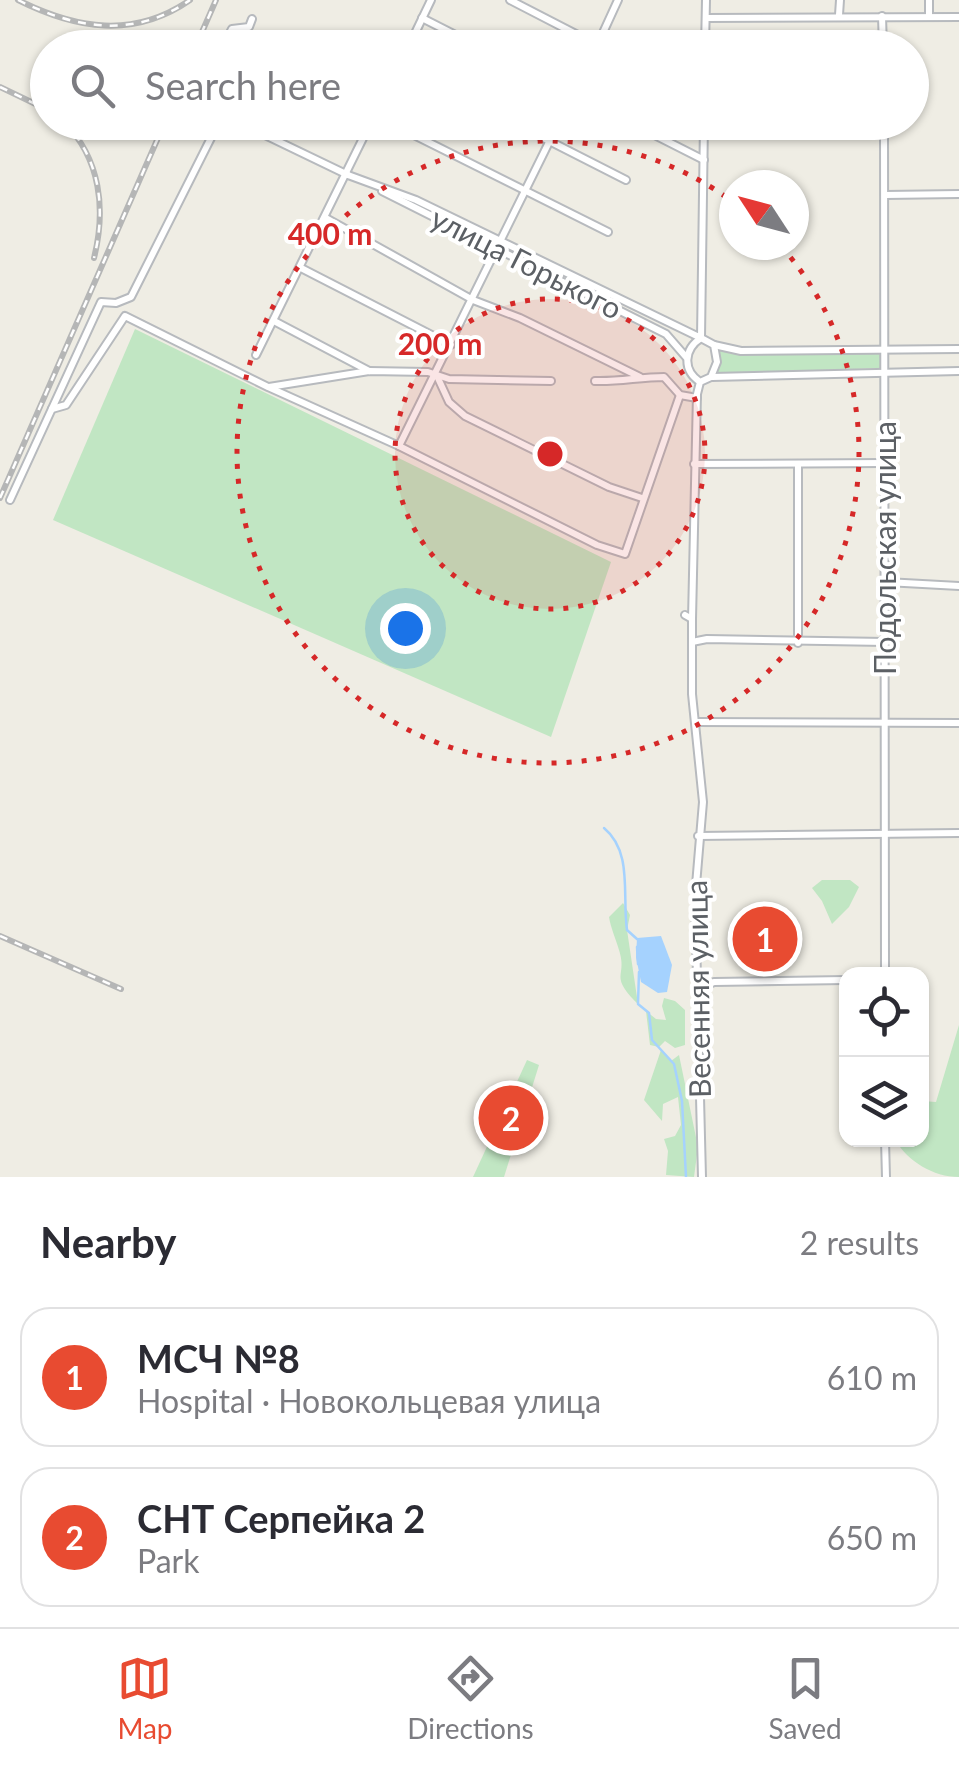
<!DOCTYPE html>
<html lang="en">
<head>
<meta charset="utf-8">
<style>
	body { margin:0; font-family:Lato,sans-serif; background:#f7f7f7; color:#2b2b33 }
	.controls { position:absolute; right:30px; bottom:30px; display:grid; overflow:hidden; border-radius:20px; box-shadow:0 2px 8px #0004 }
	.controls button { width:90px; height:90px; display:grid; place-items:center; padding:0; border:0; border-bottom:2px solid #e1e1e2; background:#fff; color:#2b2b33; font:50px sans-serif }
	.compass { position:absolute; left:719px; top:170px; width:90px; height:90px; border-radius:50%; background:#fff; box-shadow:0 2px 8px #0004; rotate:306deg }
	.you { position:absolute; left:405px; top:628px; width:35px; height:35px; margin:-25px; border:8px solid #fff; border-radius:50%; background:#1a73e8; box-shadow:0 0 0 15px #1a73e833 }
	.badge { display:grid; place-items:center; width:65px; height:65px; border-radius:50%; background:#e84b31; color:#fff; font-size:32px; font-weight:700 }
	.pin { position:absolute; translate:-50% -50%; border:5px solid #fff; box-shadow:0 2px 10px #0006 }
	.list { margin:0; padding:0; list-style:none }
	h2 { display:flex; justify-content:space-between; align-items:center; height:130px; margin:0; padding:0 40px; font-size:42px }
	h2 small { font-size:32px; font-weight:400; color:#7c7c81 }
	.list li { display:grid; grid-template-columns:65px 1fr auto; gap:30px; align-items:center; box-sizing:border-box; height:140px; margin:0 20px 20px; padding:0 20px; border:2px solid #e1e1e2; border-radius:30px }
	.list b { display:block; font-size:38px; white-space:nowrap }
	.list p { margin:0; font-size:32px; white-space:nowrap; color:#7c7c81 }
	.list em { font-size:32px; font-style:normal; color:#7c7c81 }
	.icon { flex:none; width:55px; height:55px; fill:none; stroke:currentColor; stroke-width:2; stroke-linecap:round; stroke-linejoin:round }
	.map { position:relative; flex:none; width:959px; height:1177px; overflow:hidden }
	.search { position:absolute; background:#fff; box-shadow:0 2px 8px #0004; left:30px; right:30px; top:30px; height:110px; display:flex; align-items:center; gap:25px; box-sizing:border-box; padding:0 35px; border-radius:55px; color:#7c7c81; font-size:38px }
	.sheet { height:450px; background:#fff }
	nav { display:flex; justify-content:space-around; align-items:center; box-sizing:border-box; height:140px; border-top:2px solid #e1e1e2; background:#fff; font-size:28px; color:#7c7c81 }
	nav a { display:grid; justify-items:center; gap:5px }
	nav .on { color:#e84b31 }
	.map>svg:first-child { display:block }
	.green { fill:#c1e6c3 }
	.water { fill:#a5d2fe }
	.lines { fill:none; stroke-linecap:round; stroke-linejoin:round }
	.stream { stroke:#a5d2fe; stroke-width:2.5 }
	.minor-casing { stroke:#b7babe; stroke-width:10 }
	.minor { stroke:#fff; stroke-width:6 }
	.rail-casing { stroke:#b5b6b6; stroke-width:6 }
	.rail { stroke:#fff; stroke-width:2.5; stroke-dasharray:8; stroke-linecap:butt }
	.ring { fill:none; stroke:#d62828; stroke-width:5; stroke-dasharray:5 10 }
	.labels { text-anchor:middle; stroke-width:8; stroke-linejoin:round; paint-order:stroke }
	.street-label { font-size:30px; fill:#5c6065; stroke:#fff }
	.centre { fill:#d62828; stroke:#fff; stroke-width:5 }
	.ring-label { font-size:30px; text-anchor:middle; font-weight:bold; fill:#d62828; stroke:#fff; stroke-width:8; stroke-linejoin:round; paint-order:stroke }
</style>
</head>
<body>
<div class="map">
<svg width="959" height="1177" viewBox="0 0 959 1177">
	<rect width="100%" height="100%" fill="#efede4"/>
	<g class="green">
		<polygon points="135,329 611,562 551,737 53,520"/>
		<polygon points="711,348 732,354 884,354 884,368 713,374"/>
		<polygon points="822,880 850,880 859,887 849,907 832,924 822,901 812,888"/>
		<path d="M 623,903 L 630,915 L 627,930 L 638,1004 C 608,974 628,978 619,950 C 616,939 611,929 609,917 Z"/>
		<polygon points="664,998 675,1001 685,1010 685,1045 675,1048 665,1041 659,1047 650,1045 646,1011 656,1019 666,1020 662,1006"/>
		<path d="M 959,1025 L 959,1177 C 933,1177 908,1161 895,1140 L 922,1140 L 922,1101 L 936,1102 Z"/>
		<polygon points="661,1050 671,1061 679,1055 698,1147 694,1177 666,1175 668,1151 664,1139 675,1136 681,1125 678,1097 663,1104 662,1121 644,1100"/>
		<polygon points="527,1060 539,1065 504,1177 473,1177"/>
	</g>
	<polygon class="water" points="661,936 672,965 667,992 658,993 641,982 636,957 637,938"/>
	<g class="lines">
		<g class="stream">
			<path d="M 604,828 C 633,852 622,895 627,930 L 637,939"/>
			<polyline points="637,947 638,964"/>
			<polyline points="639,972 638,1004 649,1013 652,1040 674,1064 682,1101 686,1177"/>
		</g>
		<g class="minor-casing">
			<g id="minor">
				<polyline points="510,0 603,48"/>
				<polyline points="929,0 929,16"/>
				<polyline points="839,15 840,0"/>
				<polyline points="882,16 883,48"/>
				<polyline points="422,18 481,48"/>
				<polyline points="706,18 959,17"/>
				<polyline points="222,48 232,29 249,27 252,19"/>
				<polyline points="408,48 431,0"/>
				<polyline points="596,48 618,0"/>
				<polyline points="705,48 706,0"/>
				<polyline points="238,122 348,175"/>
				<polyline points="388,122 608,232"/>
				<polyline points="512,122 626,180"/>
				<polyline points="629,122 704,160"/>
				<polyline points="884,122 885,974"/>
				<polyline points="348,175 416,200 701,338 704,122"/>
				<polyline points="382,191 666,334 686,357"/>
				<polyline points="885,195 959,194"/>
				<polyline points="326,218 473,300 520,318 640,377"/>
				<polyline points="301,268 451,345"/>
				<polyline points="274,321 369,371"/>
				<polyline points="714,345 741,351 959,349"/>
				<polyline points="256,355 371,122"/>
				<polyline points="437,376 449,402 465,416 609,487 642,498"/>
				<polyline points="712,377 959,371"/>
				<path d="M 595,381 C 619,382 640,377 664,377 L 680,395 L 697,398"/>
				<polyline points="269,387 369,371 428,372 449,379 551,381"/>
				<polyline points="52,409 66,405 125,316 268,387 399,446 597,545 625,554 680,395"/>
				<polyline points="399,446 559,122"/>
				<polyline points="694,464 886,463"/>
				<polyline points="10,500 101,302 116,303 131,297 219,122"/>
				<polyline points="886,582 959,586"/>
				<polyline points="685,615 692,619 692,642 707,639 886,642"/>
				<path d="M 692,619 L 697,394 L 700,382 L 711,377 L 717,362 L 714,345 L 701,338 C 684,349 682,370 700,382"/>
				<polyline points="692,642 692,694 703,802 695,897 702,1177"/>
				<polyline points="798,643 798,465"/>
				<polyline points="697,722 959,723"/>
				<polyline points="698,836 959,833"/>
				<polyline points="699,989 714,982 846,980"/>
				<polyline points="885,1140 886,1177"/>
			</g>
		</g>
		<use href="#minor" class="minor"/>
		<g class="rail-casing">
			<g id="rail">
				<path d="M 18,0 C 76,29 134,39 190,0"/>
				<polyline points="195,48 216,0"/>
				<polyline points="0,87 48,110"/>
				<path d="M 64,122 C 101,159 106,210 94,258"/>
				<polyline points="0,498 165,122"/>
				<polyline points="0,936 121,989"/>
			</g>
		</g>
		<use href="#rail" class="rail"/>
	</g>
	<circle cx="550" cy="454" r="155" fill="#d62828" fill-opacity=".12"/>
	<g class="ring">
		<circle cx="550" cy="454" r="155"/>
		<path d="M781 246A311 311 0 1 1 733 202"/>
	</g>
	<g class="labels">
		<g class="street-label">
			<text transform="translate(526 264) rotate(27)" y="10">улица Горького</text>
			<text transform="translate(886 548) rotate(-90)" y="10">Подольская улица</text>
			<text transform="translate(699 989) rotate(-91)" y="10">Весенняя улица</text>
		</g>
	</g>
	<circle cx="550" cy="454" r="15" class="centre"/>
	<g class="ring-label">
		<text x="330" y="245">400 m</text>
		<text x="440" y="355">200 m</text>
	</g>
</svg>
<div class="controls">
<button><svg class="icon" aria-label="locate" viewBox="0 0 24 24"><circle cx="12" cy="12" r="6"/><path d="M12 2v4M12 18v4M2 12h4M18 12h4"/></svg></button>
<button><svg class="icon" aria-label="layers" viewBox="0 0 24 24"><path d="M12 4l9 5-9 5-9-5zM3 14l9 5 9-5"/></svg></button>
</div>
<svg class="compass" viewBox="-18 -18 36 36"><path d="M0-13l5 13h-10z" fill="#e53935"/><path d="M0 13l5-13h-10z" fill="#7c7c81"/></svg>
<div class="you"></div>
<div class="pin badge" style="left:765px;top:939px">1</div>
<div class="pin badge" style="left:511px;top:1118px">2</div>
<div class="search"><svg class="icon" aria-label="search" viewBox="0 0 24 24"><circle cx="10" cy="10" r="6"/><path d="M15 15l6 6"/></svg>Search here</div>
</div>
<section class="sheet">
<h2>Nearby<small>2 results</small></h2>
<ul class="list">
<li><span class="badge">1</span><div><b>МСЧ №8</b><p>Hospital · Новокольцевая улица</p></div><em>610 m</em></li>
<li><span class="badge">2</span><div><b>СНТ Серпейка 2</b><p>Park</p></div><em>650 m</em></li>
</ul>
</section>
<nav>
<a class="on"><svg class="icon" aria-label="map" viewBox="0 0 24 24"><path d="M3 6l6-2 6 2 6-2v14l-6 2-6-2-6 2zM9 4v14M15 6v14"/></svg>Map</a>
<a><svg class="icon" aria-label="directions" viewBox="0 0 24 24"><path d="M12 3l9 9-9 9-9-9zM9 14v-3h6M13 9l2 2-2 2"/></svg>Directions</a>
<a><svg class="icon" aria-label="saved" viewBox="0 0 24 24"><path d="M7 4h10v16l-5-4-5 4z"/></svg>Saved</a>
</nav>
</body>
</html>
